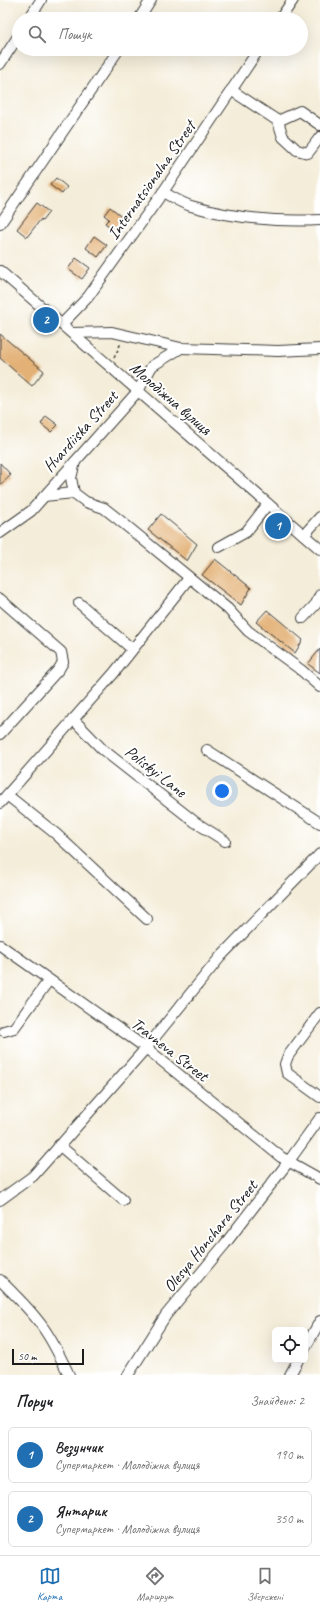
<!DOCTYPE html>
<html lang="uk">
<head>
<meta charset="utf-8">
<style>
	body { margin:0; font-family:Caveat,sans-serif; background:#f6f6f6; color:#202124 }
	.controls { position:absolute; right:12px; bottom:12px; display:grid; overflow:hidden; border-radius:6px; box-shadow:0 4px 16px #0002 }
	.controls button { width:36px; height:36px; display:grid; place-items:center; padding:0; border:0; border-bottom:1px solid #e0e0e0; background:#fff; color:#202124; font:20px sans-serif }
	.scale { position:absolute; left:12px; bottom:10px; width:72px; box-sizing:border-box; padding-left:4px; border:2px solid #1c1c1c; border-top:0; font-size:11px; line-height:14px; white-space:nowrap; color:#1c1c1c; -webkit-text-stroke:3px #fff; paint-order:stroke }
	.you { position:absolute; left:222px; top:791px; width:14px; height:14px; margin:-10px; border:3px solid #fff; border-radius:50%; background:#1a73e8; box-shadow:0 0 0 6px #1a73e833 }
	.badge { display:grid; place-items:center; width:26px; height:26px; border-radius:50%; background:#1f6fb2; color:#fff; font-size:13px; font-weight:700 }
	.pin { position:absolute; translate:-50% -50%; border:2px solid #fff; box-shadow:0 1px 4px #0006 }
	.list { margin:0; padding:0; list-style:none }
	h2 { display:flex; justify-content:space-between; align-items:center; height:52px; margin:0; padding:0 16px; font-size:17px }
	h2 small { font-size:13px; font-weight:400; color:#757577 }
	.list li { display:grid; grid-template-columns:26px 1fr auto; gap:12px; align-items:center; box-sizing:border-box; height:56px; margin:0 8px 8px; padding:0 8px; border:1px solid #e0e0e0; border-radius:6px }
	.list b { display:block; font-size:15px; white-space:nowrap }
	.list p { margin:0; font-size:13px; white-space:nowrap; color:#757577 }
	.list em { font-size:13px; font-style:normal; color:#757577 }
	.icon { flex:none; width:22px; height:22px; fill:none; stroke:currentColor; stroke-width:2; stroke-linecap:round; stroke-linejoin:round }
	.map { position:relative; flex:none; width:320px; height:1375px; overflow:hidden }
	.search { position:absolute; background:#fff; box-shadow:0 4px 16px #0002; left:12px; right:12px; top:12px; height:44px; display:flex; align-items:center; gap:10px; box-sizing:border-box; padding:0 14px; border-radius:22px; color:#757577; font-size:15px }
	.sheet { height:180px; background:#fff }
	nav { display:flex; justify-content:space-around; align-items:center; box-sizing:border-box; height:56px; border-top:1px solid #e0e0e0; background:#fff; font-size:11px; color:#757577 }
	nav a { display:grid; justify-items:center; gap:2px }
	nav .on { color:#1f6fb2 }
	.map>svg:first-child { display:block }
	.building { fill:#e3b176 }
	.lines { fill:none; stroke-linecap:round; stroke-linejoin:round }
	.minor-casing { stroke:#3c3b38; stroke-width:12 }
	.path { stroke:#3c3b38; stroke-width:1.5; stroke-dasharray:3 3; stroke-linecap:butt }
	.minor { stroke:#fff; stroke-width:10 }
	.labels { text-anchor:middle; stroke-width:4; stroke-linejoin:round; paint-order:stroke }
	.street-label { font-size:17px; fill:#1c1c1c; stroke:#fff }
</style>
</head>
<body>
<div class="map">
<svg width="320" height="1375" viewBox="0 0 320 1375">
	<rect width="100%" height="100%" fill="#fff"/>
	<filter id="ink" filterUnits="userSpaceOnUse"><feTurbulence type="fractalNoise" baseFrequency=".025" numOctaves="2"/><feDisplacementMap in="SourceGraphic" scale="8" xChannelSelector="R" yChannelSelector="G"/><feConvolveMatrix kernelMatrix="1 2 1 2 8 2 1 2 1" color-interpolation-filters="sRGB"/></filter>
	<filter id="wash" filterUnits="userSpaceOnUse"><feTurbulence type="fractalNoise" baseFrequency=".012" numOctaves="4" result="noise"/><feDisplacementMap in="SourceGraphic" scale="16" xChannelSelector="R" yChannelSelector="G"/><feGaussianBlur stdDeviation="0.9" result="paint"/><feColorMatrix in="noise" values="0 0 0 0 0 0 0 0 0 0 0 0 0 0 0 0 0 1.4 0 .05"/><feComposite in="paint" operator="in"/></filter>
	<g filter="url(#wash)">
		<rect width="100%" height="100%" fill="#f4edd9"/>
		<g id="blocks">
			<g class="building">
				<polygon points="56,178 67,187 62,194 50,185"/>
				<polygon points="37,203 49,212 42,221 41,219 27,237 17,229"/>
				<polygon points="110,207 124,218 114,230 105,223 109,219 104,215"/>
				<polygon points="94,236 107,245 98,257 86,248"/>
				<polygon points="76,258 90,268 82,279 68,269"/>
				<polygon points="0,334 44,371 32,386 0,358"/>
				<polygon points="46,416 58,425 51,432 41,424"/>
				<polygon points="0,463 11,475 0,485"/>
				<polygon points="161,514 197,544 187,561 148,530"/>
				<polygon points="215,559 251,588 241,605 202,575"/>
				<polygon points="267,610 303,640 295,653 256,622"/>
				<polygon points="320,649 320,673 308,664"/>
			</g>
		</g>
	</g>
	<g filter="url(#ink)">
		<use href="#blocks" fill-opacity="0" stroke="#3c3b38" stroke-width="1"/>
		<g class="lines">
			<g class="minor-casing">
				<g id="minor">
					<polyline points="29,19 41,0"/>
					<polyline points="139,19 151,0"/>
					<polyline points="280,19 293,0"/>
					<polyline points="0,64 19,35"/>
					<polyline points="231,90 278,121 283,137 297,150 308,153 320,137"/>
					<polyline points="278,121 300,111 320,125"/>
					<path d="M 163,192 C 172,197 181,203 191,206 C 232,218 277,222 320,220"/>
					<polyline points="0,224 119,49"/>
					<polyline points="0,271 320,549"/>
					<polyline points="62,324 88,297 163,192 259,49"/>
					<polyline points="72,333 112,332 181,348 278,351 320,349"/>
					<polyline points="75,462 71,478 74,493 86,502 104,508 118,519 228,609 248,631 301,670 320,687"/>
					<polyline points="44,496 74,493"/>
					<polyline points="0,533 31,511 138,391 152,366 181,348"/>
					<polyline points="304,535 320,517"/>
					<polyline points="219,547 246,532 268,504"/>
					<polyline points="0,599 61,652 63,662 59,669 0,734"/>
					<polyline points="79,603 132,649"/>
					<polyline points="303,618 316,604 320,595"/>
					<polyline points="73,719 102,749 195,822 225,841"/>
					<polyline points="207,750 320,823"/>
					<polyline points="7,795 56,834 147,919"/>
					<polyline points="0,803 114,673 189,578"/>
					<polyline points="0,945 146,1048 281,1157 320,1179"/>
					<polyline points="320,1013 288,1056 285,1064 287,1073 320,1097"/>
					<polyline points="4,1031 14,1028 49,980"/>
					<polyline points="59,1145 123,1200"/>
					<polyline points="0,1200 33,1176 146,1048 221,956 320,854"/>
					<path d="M 0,1280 C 14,1294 30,1309 42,1326 C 53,1341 61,1358 69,1375"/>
					<polyline points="305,1348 320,1321"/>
					<polyline points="128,1375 166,1315 225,1244 289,1161 320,1118"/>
					<polyline points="290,1375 298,1360"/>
				</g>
			</g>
			<polyline class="path" points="114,358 121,343"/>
			<use href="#minor" class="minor"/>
		</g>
	</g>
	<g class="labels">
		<g class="street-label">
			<text transform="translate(151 180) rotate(-55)" y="6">Internatsionalna Street</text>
			<text transform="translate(171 398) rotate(41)" y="6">Молодіжна вулиця</text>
			<text transform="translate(80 431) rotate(-48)" y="6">Hvardiiska Street</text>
			<text transform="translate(156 771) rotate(38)" y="6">Poliskyi Lane</text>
			<text transform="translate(170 1049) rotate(38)" y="6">Travneva Street</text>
			<text transform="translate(210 1236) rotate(-51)" y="6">Olesya Honchara Street</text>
		</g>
	</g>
</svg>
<div class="controls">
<button><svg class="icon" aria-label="locate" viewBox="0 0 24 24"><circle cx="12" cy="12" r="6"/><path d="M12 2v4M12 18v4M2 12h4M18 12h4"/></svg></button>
</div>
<div class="scale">50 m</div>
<div class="you"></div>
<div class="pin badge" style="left:278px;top:526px">1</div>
<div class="pin badge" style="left:46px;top:320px">2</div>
<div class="search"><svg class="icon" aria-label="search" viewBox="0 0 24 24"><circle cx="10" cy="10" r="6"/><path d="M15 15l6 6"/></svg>Пошук</div>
</div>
<section class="sheet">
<h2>Поруч<small>Знайдено: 2</small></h2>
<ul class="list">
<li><span class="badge">1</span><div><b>Везунчик</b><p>Супермаркет · Молодіжна вулиця</p></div><em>190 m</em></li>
<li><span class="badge">2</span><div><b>Янтарик</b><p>Супермаркет · Молодіжна вулиця</p></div><em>350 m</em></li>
</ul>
</section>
<nav>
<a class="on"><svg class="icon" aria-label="map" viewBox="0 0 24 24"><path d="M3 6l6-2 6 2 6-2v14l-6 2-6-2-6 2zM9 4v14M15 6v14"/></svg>Карта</a>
<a><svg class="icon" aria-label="directions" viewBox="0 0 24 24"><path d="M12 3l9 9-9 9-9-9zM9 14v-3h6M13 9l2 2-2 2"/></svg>Маршрут</a>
<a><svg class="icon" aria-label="saved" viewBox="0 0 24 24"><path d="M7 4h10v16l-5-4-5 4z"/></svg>Збережені</a>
</nav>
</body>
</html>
